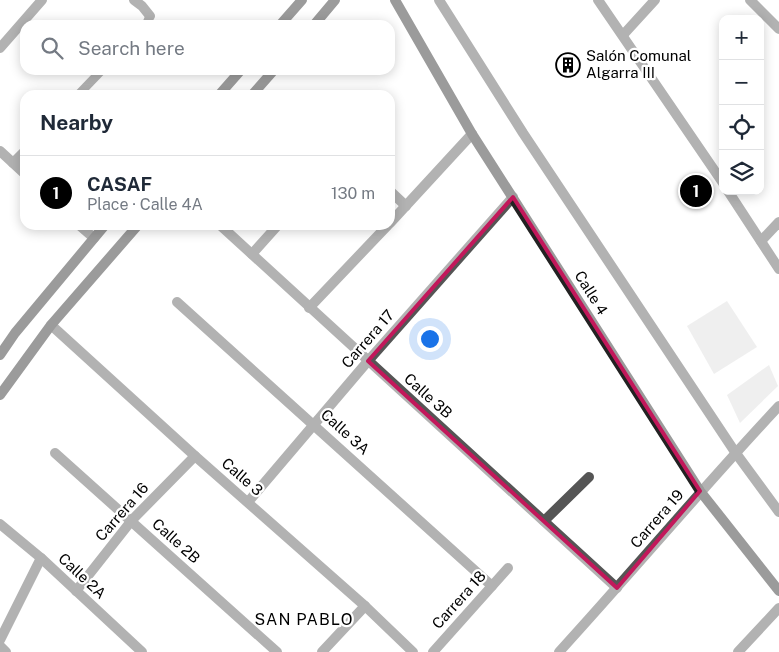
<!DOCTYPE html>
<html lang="en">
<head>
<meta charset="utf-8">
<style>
	body { margin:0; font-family:"Public Sans",sans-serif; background:#f6f6f7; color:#1f2937 }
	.controls { position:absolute; right:15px; top:15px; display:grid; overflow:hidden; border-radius:10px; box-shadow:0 2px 12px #0003 }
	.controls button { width:45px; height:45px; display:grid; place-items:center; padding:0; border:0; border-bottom:1px solid #e0e1e3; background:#fff; color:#1f2937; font:25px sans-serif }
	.you { position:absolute; left:429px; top:338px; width:18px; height:18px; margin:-12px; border:4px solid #fff; border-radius:50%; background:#1a73e8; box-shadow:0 0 0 8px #1a73e833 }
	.badge { display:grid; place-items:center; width:32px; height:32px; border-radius:50%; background:#000; color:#fff; font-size:16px; font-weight:700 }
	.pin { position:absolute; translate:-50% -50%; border:2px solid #fff; box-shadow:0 1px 5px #0006 }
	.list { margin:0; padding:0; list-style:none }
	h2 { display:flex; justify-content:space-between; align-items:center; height:65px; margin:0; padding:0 20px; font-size:21px }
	h2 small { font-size:16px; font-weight:400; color:#747a83 }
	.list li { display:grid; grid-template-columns:32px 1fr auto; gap:15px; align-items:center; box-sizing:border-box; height:75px; padding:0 20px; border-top:1px solid #e0e1e3 }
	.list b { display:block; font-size:19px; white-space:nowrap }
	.list p { margin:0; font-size:16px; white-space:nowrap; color:#747a83 }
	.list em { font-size:16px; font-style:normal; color:#747a83 }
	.icon { flex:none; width:28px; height:28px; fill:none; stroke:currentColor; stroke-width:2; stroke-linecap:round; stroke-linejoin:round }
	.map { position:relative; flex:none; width:779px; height:652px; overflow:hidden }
	.search { position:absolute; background:#fff; box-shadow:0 2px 12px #0003; left:20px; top:20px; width:375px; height:55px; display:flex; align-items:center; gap:12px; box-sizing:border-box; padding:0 18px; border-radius:15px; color:#747a83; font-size:19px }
	.panel { position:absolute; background:#fff; box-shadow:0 2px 12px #0003; left:20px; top:90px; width:375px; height:140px; border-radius:15px }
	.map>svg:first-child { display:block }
	.green { fill:#dcdcdc }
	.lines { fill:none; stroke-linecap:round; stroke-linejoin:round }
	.service { stroke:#555; stroke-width:9 }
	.minor { stroke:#555; stroke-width:10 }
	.secondary { stroke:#222; stroke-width:10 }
	.marked { fill:none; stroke:#c2185b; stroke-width:4; stroke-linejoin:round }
	.labels { text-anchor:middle; stroke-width:4.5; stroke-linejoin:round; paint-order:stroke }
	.poi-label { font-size:15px; fill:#000; stroke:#fff; text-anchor:start }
	.street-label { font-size:15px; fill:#000; stroke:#fff }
	.neighbourhood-label { font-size:16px; letter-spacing:1px; fill:#000; stroke:#fff }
</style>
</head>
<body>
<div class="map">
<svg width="779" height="652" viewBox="0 0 779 652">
	<rect width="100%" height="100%" fill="#fff"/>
	<g class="green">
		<polygon points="727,301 757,347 714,374 687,326"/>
		<polygon points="769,365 778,386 740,423 727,395"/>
	</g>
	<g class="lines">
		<g class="service">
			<polyline points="146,25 150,16"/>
			<polyline points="78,95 102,70"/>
		</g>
		<g class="minor">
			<polyline points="134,0 142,6 150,16"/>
			<polyline points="439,0 523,133 735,452 779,512"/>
			<polyline points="598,0 723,183"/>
			<polyline points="750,0 779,29"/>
			<polyline points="623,35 655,0"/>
			<polyline points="0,48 42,0"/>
			<polyline points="0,151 25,174"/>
			<polyline points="13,163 25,151"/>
			<polyline points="390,191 406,206"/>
			<polyline points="728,191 779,269"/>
			<polyline points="390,223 472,134"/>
			<polyline points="79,225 94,238"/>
			<polyline points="220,225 617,588"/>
			<polyline points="761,241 779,222"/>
			<polyline points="252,254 278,225"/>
			<polyline points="177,302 492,586"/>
			<polyline points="309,308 388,225"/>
			<polyline points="51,325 195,456 365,606 413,652"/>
			<polyline points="55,453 277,652"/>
			<polyline points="248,502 368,361 513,197"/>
			<polyline points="544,521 589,477"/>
			<polyline points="0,524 41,558 142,652"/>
			<polyline points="76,591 132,520 195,456"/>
			<polyline points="0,640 41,558"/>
			<polyline points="0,646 6,652"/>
			<polyline points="322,652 365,606"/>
			<polyline points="433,652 508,568"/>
			<path d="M 559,652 C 633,571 704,486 779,406"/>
			<polyline points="738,652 779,608"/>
		</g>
		<g class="secondary">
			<polyline points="395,0 472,134 700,491 779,591"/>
			<polyline points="280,25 302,0"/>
			<polyline points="314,25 335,0"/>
			<polyline points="219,95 241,70"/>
			<polyline points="252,95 274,70"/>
			<polyline points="0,355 15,333 105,225"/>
			<polyline points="0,395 51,325 138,225"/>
		</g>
	</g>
	<path d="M0 0H779V652H0ZM 513,197 L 700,491 L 617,588 L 368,361 Z" fill="#fff" fill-opacity=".55" fill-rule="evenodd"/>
	<path class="marked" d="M 513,197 L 700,491 L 617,588 L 368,361 Z"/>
	<defs>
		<g id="building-ring" transform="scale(1.25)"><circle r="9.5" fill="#fff" stroke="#000" stroke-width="1.5"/><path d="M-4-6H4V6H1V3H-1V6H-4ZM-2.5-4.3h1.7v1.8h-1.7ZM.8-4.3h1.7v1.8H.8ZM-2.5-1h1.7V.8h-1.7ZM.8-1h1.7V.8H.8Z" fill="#000"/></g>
	</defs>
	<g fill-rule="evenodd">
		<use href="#building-ring" x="568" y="65"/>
	</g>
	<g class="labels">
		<g class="poi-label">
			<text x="586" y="61">Salón Comunal<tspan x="586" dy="17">Algarra III</tspan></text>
		</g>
		<g class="street-label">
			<text transform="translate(591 293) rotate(58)" y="5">Calle 4</text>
			<text transform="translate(368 339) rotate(-49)" y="5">Carrera 17</text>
			<text transform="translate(428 396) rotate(42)" y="5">Calle 3B</text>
			<text transform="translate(345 432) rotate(42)" y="5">Calle 3A</text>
			<text transform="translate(242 477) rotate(41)" y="5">Calle 3</text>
			<text transform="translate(122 512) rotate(-49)" y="5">Carrera 16</text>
			<text transform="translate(657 519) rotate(-49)" y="5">Carrera 19</text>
			<text transform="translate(176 541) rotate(42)" y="5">Calle 2B</text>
			<text transform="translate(82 576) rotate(43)" y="5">Calle 2A</text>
			<text transform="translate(459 600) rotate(-48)" y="5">Carrera 18</text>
		</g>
		<g class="neighbourhood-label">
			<text x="304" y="625">SAN PABLO</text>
		</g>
	</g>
</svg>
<div class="controls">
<button>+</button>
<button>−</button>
<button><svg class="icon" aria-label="locate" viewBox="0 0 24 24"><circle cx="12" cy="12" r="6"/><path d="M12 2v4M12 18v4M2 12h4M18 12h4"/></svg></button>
<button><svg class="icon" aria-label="layers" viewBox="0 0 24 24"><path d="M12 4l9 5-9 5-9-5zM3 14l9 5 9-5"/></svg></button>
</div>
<div class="you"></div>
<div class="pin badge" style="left:696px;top:191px">1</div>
<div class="search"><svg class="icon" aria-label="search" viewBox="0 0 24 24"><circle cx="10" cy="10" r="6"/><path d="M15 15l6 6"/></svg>Search here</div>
<section class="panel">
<h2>Nearby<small></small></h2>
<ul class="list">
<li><span class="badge">1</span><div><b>CASAF</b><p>Place · Calle 4A</p></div><em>130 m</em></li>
</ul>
</section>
</div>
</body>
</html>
